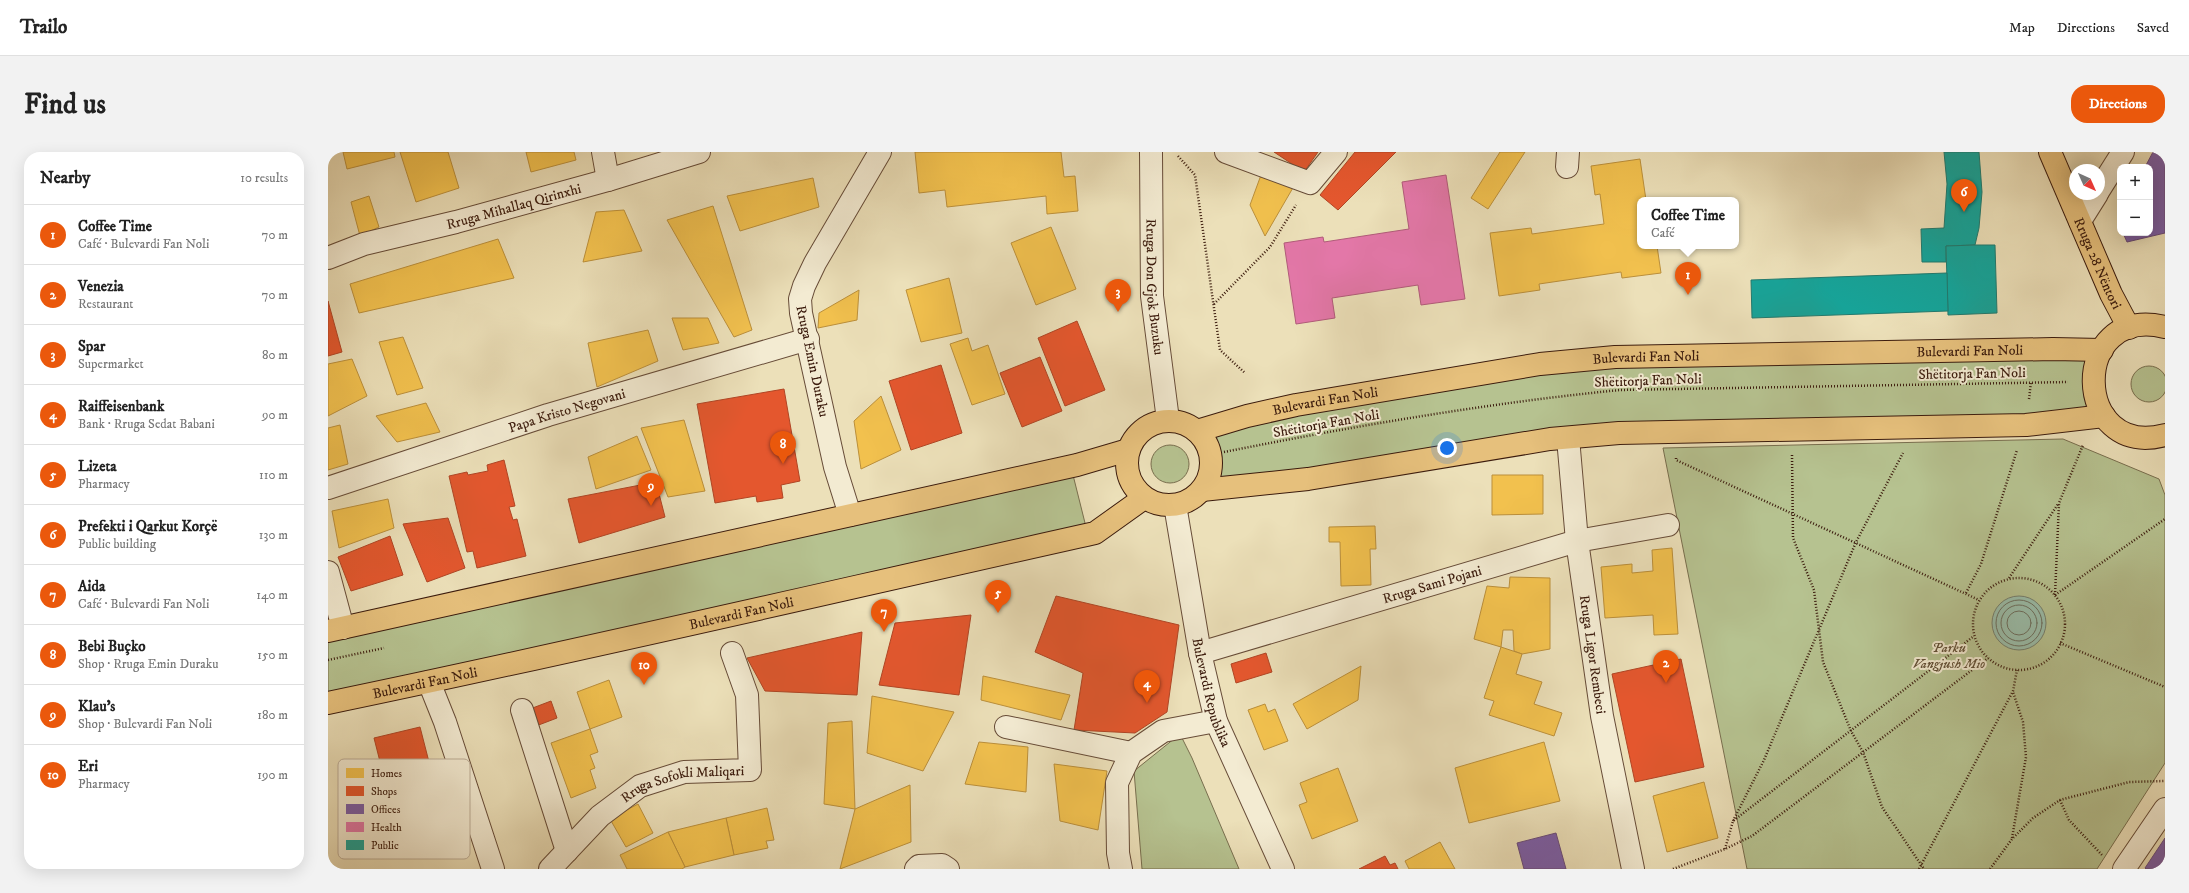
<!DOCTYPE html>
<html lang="en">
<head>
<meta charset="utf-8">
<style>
	body { margin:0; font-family:"IM FELL DW Pica",serif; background:#f2f2f2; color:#222 }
	.controls { position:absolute; right:12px; top:12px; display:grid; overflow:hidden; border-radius:8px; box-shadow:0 4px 16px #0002 }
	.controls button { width:36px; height:36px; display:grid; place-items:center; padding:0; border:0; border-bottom:1px solid #e0e0e0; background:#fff; color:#222; font:20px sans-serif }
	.compass { position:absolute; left:1741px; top:12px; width:36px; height:36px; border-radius:50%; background:#fff; box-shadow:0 4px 16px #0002; rotate:135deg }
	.you { position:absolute; left:1119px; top:296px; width:14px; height:14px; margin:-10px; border:3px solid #fff; border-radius:50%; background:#1a73e8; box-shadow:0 0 0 6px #1a73e833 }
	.badge { display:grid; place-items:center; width:26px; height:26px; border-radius:50%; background:#ea580c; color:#fff; font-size:13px; font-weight:700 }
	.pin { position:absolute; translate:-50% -33px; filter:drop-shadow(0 1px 2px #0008) }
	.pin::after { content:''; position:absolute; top:21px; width:14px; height:12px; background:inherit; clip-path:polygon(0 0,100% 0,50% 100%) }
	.popup { position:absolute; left:1309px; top:45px; width:102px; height:52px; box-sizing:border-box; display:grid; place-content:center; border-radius:8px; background:#fff; filter:drop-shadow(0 1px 3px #0005); font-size:13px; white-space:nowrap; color:#767676 }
	.popup b { font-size:15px; color:#222 }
	.popup::after { content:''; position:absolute; left:50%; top:100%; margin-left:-8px; border:8px solid transparent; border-top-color:#fff }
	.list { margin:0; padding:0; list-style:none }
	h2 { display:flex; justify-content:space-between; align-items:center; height:52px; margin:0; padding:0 16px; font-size:17px }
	h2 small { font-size:13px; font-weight:400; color:#767676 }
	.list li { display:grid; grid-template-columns:26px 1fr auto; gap:12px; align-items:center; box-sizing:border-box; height:60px; padding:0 16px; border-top:1px solid #e0e0e0 }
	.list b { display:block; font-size:15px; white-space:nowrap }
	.list p { margin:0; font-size:13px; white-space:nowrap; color:#767676 }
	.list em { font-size:13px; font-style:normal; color:#767676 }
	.map { position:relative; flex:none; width:1837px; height:717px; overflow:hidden; border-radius:16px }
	header { display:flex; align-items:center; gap:24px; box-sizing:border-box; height:56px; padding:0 20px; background:#fff; border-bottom:1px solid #e0e0e0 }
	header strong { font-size:19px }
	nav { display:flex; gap:22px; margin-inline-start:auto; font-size:14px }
	.intro { display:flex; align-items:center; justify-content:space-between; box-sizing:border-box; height:96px; padding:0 24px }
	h1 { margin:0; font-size:28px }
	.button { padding:10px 18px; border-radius:16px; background:#ea580c; color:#fff; font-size:14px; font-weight:700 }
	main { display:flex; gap:24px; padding:0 24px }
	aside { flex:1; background:#fff; border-radius:16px; box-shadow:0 4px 16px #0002 }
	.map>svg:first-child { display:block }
	.green { fill:#b6c290; stroke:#786e4e }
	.water { fill:#99beab; stroke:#737d6c }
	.homes { fill:#f2c14e; stroke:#bb8f3a }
	.shops { fill:#e4572e; stroke:#b14524 }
	.offices { fill:#7b5ea7; stroke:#684a79 }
	.health { fill:#e377a8; stroke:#b15b7a }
	.public { fill:#17a398; stroke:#227a6e }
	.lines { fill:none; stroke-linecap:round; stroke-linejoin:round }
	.shore { stroke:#6a6c5c; stroke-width:1 }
	.minor-casing { stroke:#674c38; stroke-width:24 }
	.major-casing { stroke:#3b1b0d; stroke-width:24 }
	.path { stroke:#3b1b0d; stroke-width:2.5; stroke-dasharray:1 2; stroke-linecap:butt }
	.minor { stroke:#f3ebd2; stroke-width:22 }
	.major { stroke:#e6c07c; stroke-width:22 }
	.labels { text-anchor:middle; stroke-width:4; stroke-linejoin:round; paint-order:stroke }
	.street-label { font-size:14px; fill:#3b1b0d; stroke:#f3ebd2 }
	.park-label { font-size:14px; font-style:italic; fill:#604d34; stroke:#f3ebd2 }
	.key { fill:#f3ebd2; stroke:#bcad97; stroke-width:1 }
	.key-label { font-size:11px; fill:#3b1b0d }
</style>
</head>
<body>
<header>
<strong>Trailo</strong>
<nav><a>Map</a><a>Directions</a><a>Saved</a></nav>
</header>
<div class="intro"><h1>Find us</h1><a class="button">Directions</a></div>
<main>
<aside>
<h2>Nearby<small>10 results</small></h2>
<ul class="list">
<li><span class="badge">1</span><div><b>Coffee Time</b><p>Café · Bulevardi Fan Noli</p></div><em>70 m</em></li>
<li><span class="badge">2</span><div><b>Venezia</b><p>Restaurant</p></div><em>70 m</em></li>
<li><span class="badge">3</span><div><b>Spar</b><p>Supermarket</p></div><em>80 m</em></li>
<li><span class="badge">4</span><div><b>Raiffeisenbank</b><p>Bank · Rruga Sedat Babani</p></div><em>90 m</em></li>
<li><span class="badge">5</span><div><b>Lizeta</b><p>Pharmacy</p></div><em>110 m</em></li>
<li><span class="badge">6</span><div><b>Prefekti i Qarkut Korçë</b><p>Public building</p></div><em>130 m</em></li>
<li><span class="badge">7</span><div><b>Aida</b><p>Café · Bulevardi Fan Noli</p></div><em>140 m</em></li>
<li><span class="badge">8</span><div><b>Bebi Buçko</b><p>Shop · Rruga Emin Duraku</p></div><em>150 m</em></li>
<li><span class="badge">9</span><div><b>Klau's</b><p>Shop · Bulevardi Fan Noli</p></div><em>180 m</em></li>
<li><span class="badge">10</span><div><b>Eri</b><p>Pharmacy</p></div><em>190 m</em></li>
</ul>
</aside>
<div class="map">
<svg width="1837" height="717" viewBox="0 0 1837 717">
	<rect width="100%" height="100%" fill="#ece0b9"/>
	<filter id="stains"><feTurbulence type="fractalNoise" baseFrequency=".005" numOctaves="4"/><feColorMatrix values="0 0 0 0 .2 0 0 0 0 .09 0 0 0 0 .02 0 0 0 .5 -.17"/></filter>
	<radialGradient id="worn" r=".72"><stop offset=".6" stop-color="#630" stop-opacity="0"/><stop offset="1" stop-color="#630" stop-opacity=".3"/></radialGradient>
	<g class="green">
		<polygon points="1764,202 1767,259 1471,272 886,332 878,282 947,264 1204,218"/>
		<circle cx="1821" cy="232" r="18"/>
		<polygon points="1735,287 1831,327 1837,343 1837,611 1769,717 1419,717 1335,296"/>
		<circle cx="842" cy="312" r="19"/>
		<polygon points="745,323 758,375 0,542 0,486"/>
		<polygon points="852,582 864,606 911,717 814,717 806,619"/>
	</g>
	<circle class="water" cx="1691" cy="471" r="27"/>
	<g class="homes">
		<polygon points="15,0 66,0 67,5 19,17"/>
		<polygon points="72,0 120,0 131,36 88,50"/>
		<polygon points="198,0 246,0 248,8 203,20"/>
		<polygon points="587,0 733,0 736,25 747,24 750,59 719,62 718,44 619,55 617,38 591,41"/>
		<polygon points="1172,0 1197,0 1160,57 1143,46"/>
		<polygon points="1312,7 1318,48 1312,48 1312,94 1329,94 1333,121 1294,126 1293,120 1211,132 1212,138 1171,144 1162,81 1203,76 1204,82 1276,72 1272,42 1267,43 1263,14"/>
		<polygon points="933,23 966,34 937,84 922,53"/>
		<polygon points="485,26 491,55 412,79 399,44"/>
		<polygon points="41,44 51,75 32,84 23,50"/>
		<polygon points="385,54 424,178 406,185 339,68"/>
		<polygon points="296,58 314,99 255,110 268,60"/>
		<polygon points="723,75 748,137 708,153 683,91"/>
		<polygon points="170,87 186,126 31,161 22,132"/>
		<polygon points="621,126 634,181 593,190 578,138"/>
		<polygon points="531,138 529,168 490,176 491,161"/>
		<polygon points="344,166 380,166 391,191 355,198"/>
		<polygon points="320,178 330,209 269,235 260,191"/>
		<polygon points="75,185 95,236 69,243 51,190"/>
		<polygon points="640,186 644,199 660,193 677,242 644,253 622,192"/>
		<polygon points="24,207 39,244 0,264 0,212"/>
		<polygon points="553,244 573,298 533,317 526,269"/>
		<polygon points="98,251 112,280 69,290 48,264"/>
		<polygon points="356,268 377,339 340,345 313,276"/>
		<polygon points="12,273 20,312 0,318 0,276"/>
		<polygon points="309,284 323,318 268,337 260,305"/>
		<polygon points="1164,323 1215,323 1215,362 1164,363"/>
		<polygon points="60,347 66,376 11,396 4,359"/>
		<polygon points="1047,374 1048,397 1042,397 1043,433 1013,434 1012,390 1001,390 1001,375"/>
		<polygon points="1344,396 1350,482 1326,483 1325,463 1277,466 1273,415 1304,412 1304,421 1325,419 1324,398"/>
		<polygon points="1182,425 1222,426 1222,497 1194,502 1186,499 1185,478 1175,478 1173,495 1146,487 1159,434 1181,436"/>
		<polygon points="1173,495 1194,502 1188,522 1214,530 1206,552 1234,561 1226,584 1161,563 1166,549 1156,546"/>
		<polygon points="1033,514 1030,548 979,577 965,552"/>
		<polygon points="655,524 742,543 733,568 653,548"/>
		<polygon points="281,528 294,565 262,577 249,540"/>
		<polygon points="544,544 626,560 595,619 539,601"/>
		<polygon points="937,552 940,560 947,557 960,589 936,598 920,558"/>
		<polygon points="524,569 527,657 496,652 500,571"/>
		<polygon points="262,577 270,600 262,603 267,616 262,618 268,636 243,646 223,591"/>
		<polygon points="651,590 700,595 698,640 637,632"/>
		<polygon points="1216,590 1232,649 1141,671 1127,616"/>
		<polygon points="726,612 779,619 770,678 732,669"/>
		<polygon points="1010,616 1030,669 984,687 971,653 979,650 972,631"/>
		<polygon points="1376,630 1390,686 1339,700 1325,644"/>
		<polygon points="582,633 583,690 512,717 527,657"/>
		<polygon points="310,652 325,681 298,695 282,667"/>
		<polygon points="439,656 446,688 438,689 440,696 406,703 398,666"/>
		<polygon points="398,666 406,703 357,715 340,680"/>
		<polygon points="340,680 357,715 354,717 299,717 292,703"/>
		<polygon points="1112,690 1127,717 1081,717 1077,709"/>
	</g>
	<g class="shops">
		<polygon points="946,0 990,0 976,20"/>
		<polygon points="1027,0 1068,0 1010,58 992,43"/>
		<polygon points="0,149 14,200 0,204"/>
		<polygon points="749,169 777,238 737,254 710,186"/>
		<polygon points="712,205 734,259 694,275 672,221"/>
		<polygon points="613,213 634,281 583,298 561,229"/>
		<polygon points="456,237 472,329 453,333 455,346 429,350 428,344 387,351 369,252"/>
		<polygon points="176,308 187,354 181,355 185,368 189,367 198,404 149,416 145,399 139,400 121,324 139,320 140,323 160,319 159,313"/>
		<polygon points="328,330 337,365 251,391 240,347"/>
		<polygon points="120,366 137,416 99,430 75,372"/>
		<polygon points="62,384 75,423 23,439 10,405"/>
		<polygon points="728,444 851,473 839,560 807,581 746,578 755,521 707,500"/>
		<polygon points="643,463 631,543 551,533 567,471"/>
		<polygon points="534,480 529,543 437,539 419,506"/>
		<polygon points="938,501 944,520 908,531 903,512"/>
		<polygon points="1353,507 1376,615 1307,630 1284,522"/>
		<polygon points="223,549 229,566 208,574 202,557"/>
		<polygon points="92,575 110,645 64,657 46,586"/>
		<polygon points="1057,704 1062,713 1067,711 1070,717 1031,717"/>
	</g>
	<g class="offices">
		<polygon points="1825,0 1837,0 1837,81 1799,90 1795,81 1822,81 1822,15 1817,15"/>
		<polygon points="1228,681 1238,717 1196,717 1189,691"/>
		<polygon points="1837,686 1837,717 1818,717 1817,716"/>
	</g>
	<polygon class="health" points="1118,23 1137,147 1093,153 1090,133 1004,146 1007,166 968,172 956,91 995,85 996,90 1081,77 1074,30"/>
	<g class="public">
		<polygon points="1616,0 1651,0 1654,40 1651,76 1647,93 1618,94 1618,110 1594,110 1593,77 1616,76 1619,32"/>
		<polygon points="1647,93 1667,93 1669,161 1620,163 1618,94"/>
		<polygon points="1619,121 1620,159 1424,166 1423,128"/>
	</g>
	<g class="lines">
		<g class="shore">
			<circle cx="1691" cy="471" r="23"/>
			<circle cx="1691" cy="471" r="18"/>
			<circle cx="1691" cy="471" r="12"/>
		</g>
		<g class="minor-casing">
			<g id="minor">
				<polyline points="275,0 280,28"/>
				<path id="s1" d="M 823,0 L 824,144 L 840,268"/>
				<polyline points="898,0 982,31 1008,0"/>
				<polyline points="1239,15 1240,0"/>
				<polyline points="1771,38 1795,0"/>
				<polyline points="1752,69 1769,42"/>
				<path id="s2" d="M 0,106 L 36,92 L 128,70 L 280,28 L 371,0"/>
				<path id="s3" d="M 1240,286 L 1249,389 L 1274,564 L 1305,717"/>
				<path id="s4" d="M 0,336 L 220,263 L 480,187"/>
				<path id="s5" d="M 847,353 L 872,501 L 888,569 L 955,717"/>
				<polyline points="522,363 507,315 473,161 472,147 476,134 487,111 552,0"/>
				<polyline points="0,420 15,476"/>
				<path id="s6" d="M 872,501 L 1249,389 L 1340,373"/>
				<polyline points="101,530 117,570 165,717"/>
				<polyline points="194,558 239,699"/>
				<polyline points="678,575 803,601"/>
				<path id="s7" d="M 222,717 L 272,664 L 312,634 L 356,620 L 422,618 L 419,543 L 404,501"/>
				<polyline points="588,717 591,714 614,713 620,717"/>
				<polyline points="793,717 790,701 789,631 803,601 835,579 888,569"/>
				<polyline points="1796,717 1837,657"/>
			</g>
		</g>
		<g class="major-casing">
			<g id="major">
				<path id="s8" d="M 1722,0 L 1783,142 L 1801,176"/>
				<path d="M 1837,175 C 1740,152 1744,308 1837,283"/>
				<circle cx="841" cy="311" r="42"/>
				<path id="s9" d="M 869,279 L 919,264 L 968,253 L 1212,212 L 1287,205 L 1725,197 L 1774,198"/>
				<polyline points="874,338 980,327 1222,287 1291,281 1698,273 1776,264"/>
				<polyline points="0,479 749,313 800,298"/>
				<path id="s10" d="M 0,551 C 256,498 511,438 767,381 L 816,346"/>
			</g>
		</g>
		<g class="path">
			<polyline points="850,4 867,23 892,198 917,221"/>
			<polyline points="886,152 942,95 968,53"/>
			<polyline points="1701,247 1703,230"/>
			<path d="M 896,300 C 1027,274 1160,251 1292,238 L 1740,230"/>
			<polyline points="1464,303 1465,386 1486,438 1495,510 1523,579 1535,600 1554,655 1596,717"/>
			<polyline points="1348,306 1348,308 1651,448"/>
			<circle cx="1691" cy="472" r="46"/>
			<polyline points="1681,426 1730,352"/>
			<polyline points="1638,441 1653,412 1689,298"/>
			<polyline points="1727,443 1731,351 1755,293"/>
			<polyline points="1727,443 1837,367"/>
			<polyline points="1732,491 1837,535"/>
			<polyline points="0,508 56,496"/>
			<polyline points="1732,648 1741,668 1774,703"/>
			<polyline points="1405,669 1436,608 1528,390 1575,301"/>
			<polyline points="1684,686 1698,605 1695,570 1685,540"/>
			<polyline points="1397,697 1405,669 1646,484"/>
			<polyline points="1345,717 1397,697 1424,684 1660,506"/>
			<polyline points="1591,717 1685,539 1689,518"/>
			<polyline points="1662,717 1684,687 1705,666 1732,648 1801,630 1836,629"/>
		</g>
		<use href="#minor" class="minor"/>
		<use href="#major" class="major"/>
	</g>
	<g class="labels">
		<g class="street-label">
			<text dy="5" stroke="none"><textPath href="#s2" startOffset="193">Rruga Mihallaq Qirinxhi</textPath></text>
			<text dy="5" stroke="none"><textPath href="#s8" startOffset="121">Rruga 28 Nëntori</textPath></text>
			<text dy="5" stroke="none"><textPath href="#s1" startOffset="135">Rruga Don Gjok Buzuku</textPath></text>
			<text dy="5" stroke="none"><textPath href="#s9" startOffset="780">Bulevardi Fan Noli</textPath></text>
			<text dy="5" stroke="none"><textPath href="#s9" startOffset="456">Bulevardi Fan Noli</textPath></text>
			<text transform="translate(485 209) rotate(78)" y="5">Rruga Emin Duraku</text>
			<text transform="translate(1644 221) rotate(-1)" y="5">Shëtitorja Fan Noli</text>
			<text transform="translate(1320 228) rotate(-2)" y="5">Shëtitorja Fan Noli</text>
			<text dy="5" stroke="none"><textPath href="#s9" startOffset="132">Bulevardi Fan Noli</textPath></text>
			<text dy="5" stroke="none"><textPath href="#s4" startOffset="251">Papa Kristo Negovani</textPath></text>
			<text transform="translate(998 271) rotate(-10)" y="5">Shëtitorja Fan Noli</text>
			<text dy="5" stroke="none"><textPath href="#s6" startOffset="242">Rruga Sami Pojani</textPath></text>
			<text dy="5" stroke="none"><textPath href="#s10" startOffset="423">Bulevardi Fan Noli</textPath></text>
			<text dy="5" stroke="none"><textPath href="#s3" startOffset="218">Rruga Ligor Rembeci</textPath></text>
			<text dy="5" stroke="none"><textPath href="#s10" startOffset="99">Bulevardi Fan Noli</textPath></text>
			<text dy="5" stroke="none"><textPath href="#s5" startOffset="191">Bulevardi Republika</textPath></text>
			<text dy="5" stroke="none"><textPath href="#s7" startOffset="165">Rruga Sofokli Maliqari</textPath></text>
		</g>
		<g class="park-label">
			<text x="1621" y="500">Parku<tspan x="1621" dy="16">Vangjush Mio</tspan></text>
		</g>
	</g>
	<rect x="10" y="607" width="132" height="100" rx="6" class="key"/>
	<rect x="18" y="616" width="18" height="10" fill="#f2c14e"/>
	<rect x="18" y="634" width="18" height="10" fill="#e4572e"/>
	<rect x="18" y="652" width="18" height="10" fill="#7b5ea7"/>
	<rect x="18" y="670" width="18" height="10" fill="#e377a8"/>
	<rect x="18" y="688" width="18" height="10" fill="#17a398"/>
	<g class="key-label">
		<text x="43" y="625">Homes</text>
		<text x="43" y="643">Shops</text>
		<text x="43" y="661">Offices</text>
		<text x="43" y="679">Health</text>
		<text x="43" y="697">Public</text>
	</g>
	<rect width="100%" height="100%" filter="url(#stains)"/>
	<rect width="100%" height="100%" fill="url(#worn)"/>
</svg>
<div class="controls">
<button>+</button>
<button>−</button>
</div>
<svg class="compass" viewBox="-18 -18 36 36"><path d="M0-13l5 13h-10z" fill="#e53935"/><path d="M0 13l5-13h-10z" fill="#767676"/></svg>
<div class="you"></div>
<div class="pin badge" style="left:1360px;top:143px">1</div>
<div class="popup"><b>Coffee Time</b>Café</div>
<div class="pin badge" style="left:1338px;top:531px">2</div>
<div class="pin badge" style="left:790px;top:160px">3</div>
<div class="pin badge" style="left:819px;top:551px">4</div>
<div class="pin badge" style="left:670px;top:461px">5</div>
<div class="pin badge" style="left:1636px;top:60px">6</div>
<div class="pin badge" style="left:556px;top:480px">7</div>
<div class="pin badge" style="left:455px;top:312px">8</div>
<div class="pin badge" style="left:323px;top:354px">9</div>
<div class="pin badge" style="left:316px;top:533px">10</div>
</div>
</main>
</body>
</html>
